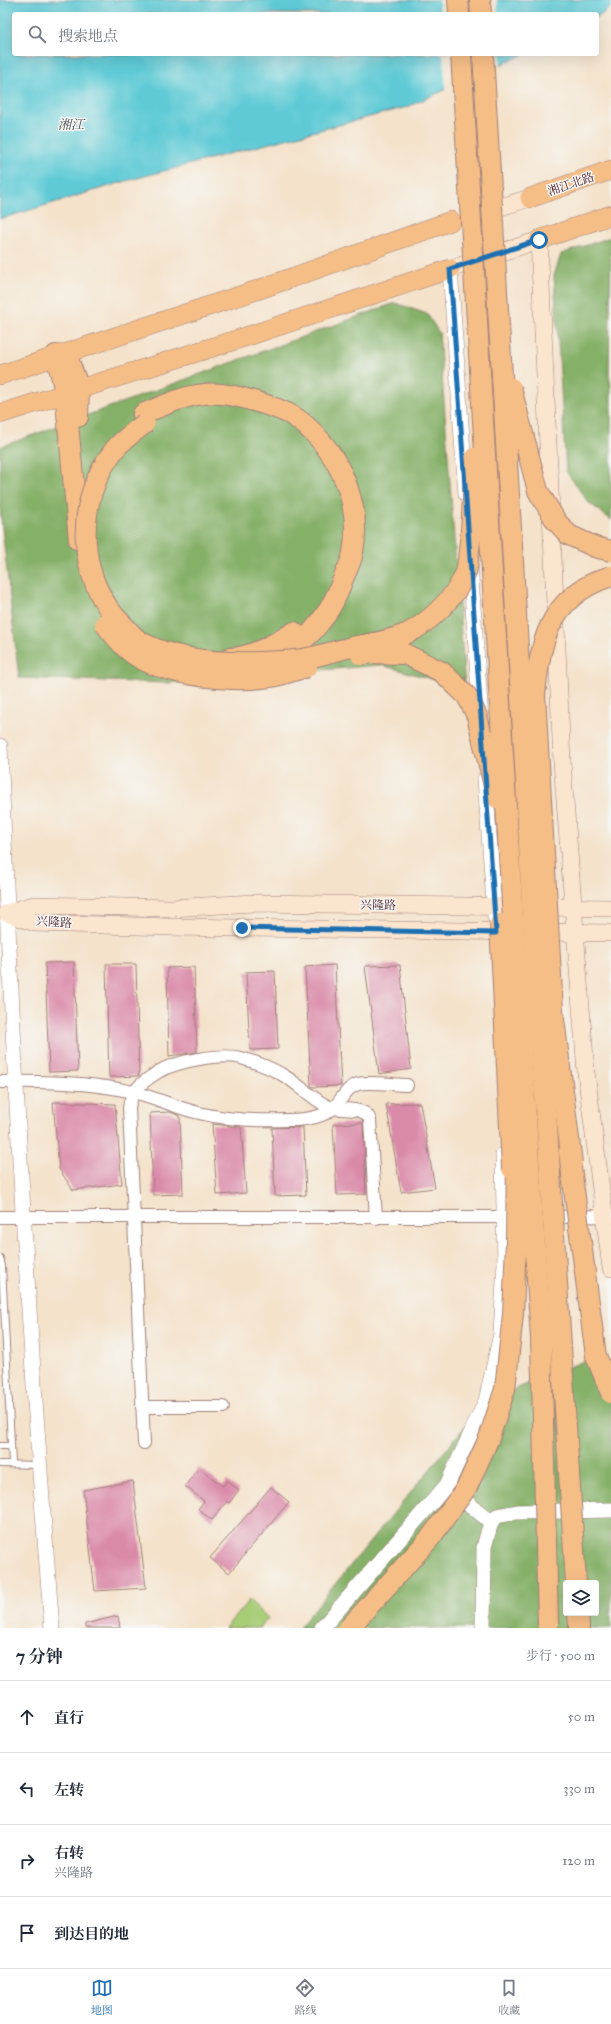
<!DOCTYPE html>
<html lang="zh">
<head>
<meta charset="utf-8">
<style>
	body { margin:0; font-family:"IM FELL Great Primer","Noto Serif SC",serif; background:#f6f6f7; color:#1f2937 }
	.controls { position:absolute; right:12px; bottom:12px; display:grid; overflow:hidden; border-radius:4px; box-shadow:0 4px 16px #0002 }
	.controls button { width:36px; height:36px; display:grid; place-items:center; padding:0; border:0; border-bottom:1px solid #e0e1e3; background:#fff; color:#1f2937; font:20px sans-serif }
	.stop { position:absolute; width:12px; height:12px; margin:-9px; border:3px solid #1f6fb2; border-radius:50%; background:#fff }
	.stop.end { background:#1f6fb2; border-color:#fff; box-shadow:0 1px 4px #0008 }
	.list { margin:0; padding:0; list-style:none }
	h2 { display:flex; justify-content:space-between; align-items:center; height:52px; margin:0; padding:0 16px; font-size:17px }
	h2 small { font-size:13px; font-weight:400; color:#747a83 }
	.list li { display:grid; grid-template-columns:26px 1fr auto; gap:12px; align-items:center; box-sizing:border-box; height:72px; padding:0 16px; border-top:1px solid #e0e1e3 }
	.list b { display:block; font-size:15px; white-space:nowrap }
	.list p { margin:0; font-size:13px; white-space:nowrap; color:#747a83 }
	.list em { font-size:13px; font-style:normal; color:#747a83 }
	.icon { flex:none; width:22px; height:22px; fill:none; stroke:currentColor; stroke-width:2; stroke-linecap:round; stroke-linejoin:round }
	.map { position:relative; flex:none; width:611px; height:1628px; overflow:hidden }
	.search { position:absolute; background:#fff; box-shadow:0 4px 16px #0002; left:12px; right:12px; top:12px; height:44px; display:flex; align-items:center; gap:10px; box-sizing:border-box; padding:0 14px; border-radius:4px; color:#747a83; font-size:15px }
	.sheet { height:340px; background:#fff }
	nav { display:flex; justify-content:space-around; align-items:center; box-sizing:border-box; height:56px; border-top:1px solid #e0e1e3; background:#fff; font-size:11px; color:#747a83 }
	nav a { display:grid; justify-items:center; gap:2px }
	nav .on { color:#1f6fb2 }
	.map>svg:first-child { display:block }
	.green { fill:#a7cd77; stroke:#787651 }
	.forest { fill:#85b068; stroke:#68684a; fill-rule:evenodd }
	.water { fill:#5ecad6; stroke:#547480 }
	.pier { fill:#f4e2ca }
	.building { fill:#da8aa9 }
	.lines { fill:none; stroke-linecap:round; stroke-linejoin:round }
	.service-casing { stroke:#9f807a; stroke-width:8 }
	.minor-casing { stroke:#9f807a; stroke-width:14 }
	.tertiary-casing { stroke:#9f807a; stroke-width:16 }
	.secondary-casing { stroke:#9f807a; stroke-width:18 }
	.primary-casing { stroke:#9f807a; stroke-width:20 }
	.trunk-casing { stroke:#9f807a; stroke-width:22 }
	.service { stroke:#fff; stroke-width:6 }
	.minor { stroke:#fff; stroke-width:12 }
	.tertiary { stroke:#fff; stroke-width:15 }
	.secondary { stroke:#fbe5cf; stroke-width:17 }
	.primary { stroke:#f6be87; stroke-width:19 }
	.trunk { stroke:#f6be87; stroke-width:20 }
	.trunk-bridge-casing { stroke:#9f807a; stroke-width:22; stroke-linecap:butt }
	.trunk-bridge { stroke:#f6be87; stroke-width:20 }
	.route { stroke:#1f6fb2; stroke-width:5 }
	.labels { text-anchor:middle; stroke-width:3; stroke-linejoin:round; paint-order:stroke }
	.street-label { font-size:12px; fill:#4a1f2b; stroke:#f6f6f2 }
	.water-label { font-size:13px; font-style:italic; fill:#50525e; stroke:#f6f6f2 }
</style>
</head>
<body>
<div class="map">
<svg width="611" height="1628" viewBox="0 0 611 1628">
	<rect width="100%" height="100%" fill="#f6f6f2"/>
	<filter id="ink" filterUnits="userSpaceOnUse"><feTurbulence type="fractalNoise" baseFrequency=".025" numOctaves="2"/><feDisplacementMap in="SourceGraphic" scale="8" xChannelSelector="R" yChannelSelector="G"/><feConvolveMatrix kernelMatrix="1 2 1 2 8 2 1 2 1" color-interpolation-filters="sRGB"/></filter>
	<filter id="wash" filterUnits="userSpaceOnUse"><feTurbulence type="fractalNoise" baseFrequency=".012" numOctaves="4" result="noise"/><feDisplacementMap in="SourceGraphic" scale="16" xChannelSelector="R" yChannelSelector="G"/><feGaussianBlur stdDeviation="0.9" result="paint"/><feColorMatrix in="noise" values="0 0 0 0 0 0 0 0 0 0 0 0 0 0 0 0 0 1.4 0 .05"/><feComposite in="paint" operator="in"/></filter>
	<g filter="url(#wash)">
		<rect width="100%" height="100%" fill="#f4e2ca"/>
		<polygon class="green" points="249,1600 268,1618 260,1628 225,1628"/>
		<g class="forest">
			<polygon points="611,237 609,375 611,387 611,520 588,502 566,471 554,276 561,254"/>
			<polygon points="395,303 427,314 439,333 465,688 381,665 168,683 19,678 0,509 0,447"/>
			<path d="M 596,1356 L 611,1370 L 611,1628 L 299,1628 L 486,1401 ZM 566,1583 L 596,1583 L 596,1613 L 566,1613 Z"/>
		</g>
		<polygon class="water" points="0,0 611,0 611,7 597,18 597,14 14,14 14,54 524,54 407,107 126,181 0,219"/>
		<g class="pier">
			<polygon points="439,0 497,0 498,14 440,14"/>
			<polygon points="443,54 500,54 501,67 446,92"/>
		</g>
		<g id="blocks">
			<g class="building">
				<polygon points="74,962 78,1071 49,1072 45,963"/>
				<polygon points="106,964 136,964 139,1076 109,1077"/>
				<polygon points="335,965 341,1086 313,1087 311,1086 305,967"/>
				<polygon points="400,965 411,1069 379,1074 365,966"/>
				<polygon points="194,967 197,1052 169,1056 167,968"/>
				<polygon points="275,971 278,1049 250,1050 246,972"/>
				<polygon points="53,1102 115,1104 122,1184 73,1190 59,1169"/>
				<polygon points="420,1103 435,1188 401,1192 386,1104"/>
				<polygon points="170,1112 180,1116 183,1194 153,1195 150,1113"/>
				<polygon points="363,1123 366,1194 337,1195 333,1124"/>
				<polygon points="212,1124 241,1127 246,1193 217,1195"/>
				<polygon points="303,1127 306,1195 275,1196 272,1128"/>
				<polygon points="199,1468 223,1486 227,1481 239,1490 229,1503 227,1501 212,1520 198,1509 204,1501 185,1486"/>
				<polygon points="133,1481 146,1588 95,1591 83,1490"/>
				<polygon points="271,1487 289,1502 229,1573 210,1558"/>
				<polygon points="118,1616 120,1628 85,1628 85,1624"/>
			</g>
		</g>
	</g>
	<g filter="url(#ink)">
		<use href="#blocks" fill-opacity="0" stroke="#9f807a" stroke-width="1"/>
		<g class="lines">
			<g class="service-casing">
				<g id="service">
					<polyline points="0,1258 2,1266 12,1463"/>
					<polyline points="0,1446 11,1446"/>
					<polyline points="0,1464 38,1465"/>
				</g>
			</g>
			<g class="minor-casing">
				<g id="minor">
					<path d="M 0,1082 C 44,1081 90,1082 133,1092 C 155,1097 176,1108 199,1113 C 227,1120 260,1121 289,1120 C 303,1120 321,1118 332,1109 C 342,1101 345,1088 358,1084 C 368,1081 395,1085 407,1085"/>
					<polyline points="0,1217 513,1217"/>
					<polyline points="547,1217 611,1216"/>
					<polyline points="142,1407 223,1407"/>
					<path d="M 144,1443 L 129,1108 C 131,1089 143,1082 158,1072 C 176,1061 221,1053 241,1058 C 255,1062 269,1067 281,1074 C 298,1083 312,1099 329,1107 C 341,1112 365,1105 370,1120 L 376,1218"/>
				</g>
			</g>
			<g class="tertiary-casing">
				<g id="tertiary">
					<polyline points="450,269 466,494"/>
					<polyline points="470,564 481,719"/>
					<path d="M 0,746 C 12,1040 28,1334 52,1628"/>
					<polyline points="485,779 495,917"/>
					<polyline points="453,1491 491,1522"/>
					<polyline points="322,1628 447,1485 486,1401 501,1334 505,1263 503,1155"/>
					<polyline points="483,1628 484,1547 491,1522 497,1516 517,1512 611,1510"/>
				</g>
			</g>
			<g class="secondary-casing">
				<g id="secondary">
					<polyline points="481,213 530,198"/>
					<polyline points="450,269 539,240 562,762 586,1072 611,1268"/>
					<polyline points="7,913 35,923 170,927 611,933"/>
					<polyline points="7,913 34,905 172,908 254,903 611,908"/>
				</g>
			</g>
			<g class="primary-casing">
				<g id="primary">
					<polyline points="530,198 611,170"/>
					<polyline points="539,240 611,215"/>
					<polyline points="0,375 263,288 451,221"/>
					<polyline points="0,414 245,337 450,269"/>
				</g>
			</g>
			<g class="trunk-casing">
				<g id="trunk">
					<polyline points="458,0 459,14"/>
					<polyline points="480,0 481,14"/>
					<polyline points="56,355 65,392 79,540"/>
					<polyline points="68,359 79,388 78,417"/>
					<path d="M 143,414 C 162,406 183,396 204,394 C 221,392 241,397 257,402 C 271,406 287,411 299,420 C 339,451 364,506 352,557 C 350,564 346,572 343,579 C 336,600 326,617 311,633 C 301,643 279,661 266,663"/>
					<path d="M 229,658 C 253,657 274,644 294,632"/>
					<polyline points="578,1613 579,1628"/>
				</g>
			</g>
			<use href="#service" class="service"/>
			<use href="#minor" class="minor"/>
			<use href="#tertiary" class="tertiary"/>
			<use href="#secondary" class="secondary"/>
			<use href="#primary" class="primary"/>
			<use href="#trunk" class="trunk"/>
			<g class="trunk-bridge-casing">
				<g id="trunk-bridge">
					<polyline points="461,54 517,987 541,1338 548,1625"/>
					<polyline points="483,54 526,783 536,986 548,1141 576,1583"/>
					<polyline points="511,388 538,491 556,521 569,535 595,547 611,551"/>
					<path d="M 145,423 C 136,431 123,439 115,449 C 73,501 76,581 124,626 C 130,632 136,640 143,643 C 185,665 248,664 295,660 C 314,658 333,651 352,647 C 370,644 389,641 406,634 C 428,624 458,595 466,572 C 468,565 468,557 469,550 C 473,519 473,489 475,458"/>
					<path d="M 105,624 C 113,634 122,646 132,653 C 162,676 234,683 271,677 C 283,675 295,670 307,667"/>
					<polyline points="361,655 371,653 405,654 442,672 467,696 477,716 497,798"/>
					<polyline points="535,694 553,1011 572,1163"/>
					<path d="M 534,707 C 539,647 545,597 611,576"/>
					<polyline points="500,924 512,1169"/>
					<polyline points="569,1152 596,1356 611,1393"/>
					<polyline points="349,1628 431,1537 467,1487 489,1438 505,1389 513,1314 516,1242 517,1155"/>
				</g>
			</g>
			<use href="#trunk-bridge" class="trunk-bridge"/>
		</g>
	</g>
	<g class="lines" filter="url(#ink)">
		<polyline class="route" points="242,928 496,933 450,269 539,240"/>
	</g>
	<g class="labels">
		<g class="street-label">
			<text transform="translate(571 184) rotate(-19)" y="4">湘江北路</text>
			<text transform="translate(378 905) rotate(1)" y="4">兴隆路</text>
			<text transform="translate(54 922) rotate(4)" y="4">兴隆路</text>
		</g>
		<g class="water-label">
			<text x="71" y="129">湘江</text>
		</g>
	</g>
</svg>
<div class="controls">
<button><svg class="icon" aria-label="layers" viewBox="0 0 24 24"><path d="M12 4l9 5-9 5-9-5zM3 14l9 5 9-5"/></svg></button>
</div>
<div class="stop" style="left:539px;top:240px"></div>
<div class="stop end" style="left:242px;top:928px"></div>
<div class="search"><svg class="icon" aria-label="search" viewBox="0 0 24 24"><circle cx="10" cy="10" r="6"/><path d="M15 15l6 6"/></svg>搜索地点</div>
</div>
<section class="sheet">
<h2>7 分钟<small>步行 · 500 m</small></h2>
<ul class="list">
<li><svg class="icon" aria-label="ahead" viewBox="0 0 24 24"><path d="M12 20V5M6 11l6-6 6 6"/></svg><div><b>直行</b></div><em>50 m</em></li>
<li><svg class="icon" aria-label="left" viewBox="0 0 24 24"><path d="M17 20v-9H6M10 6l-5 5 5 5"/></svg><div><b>左转</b></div><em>330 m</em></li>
<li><svg class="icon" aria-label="right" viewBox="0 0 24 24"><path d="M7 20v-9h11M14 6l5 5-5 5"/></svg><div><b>右转</b><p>兴隆路</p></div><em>120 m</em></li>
<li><svg class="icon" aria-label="arrive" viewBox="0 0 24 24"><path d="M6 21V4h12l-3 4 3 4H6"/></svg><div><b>到达目的地</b></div></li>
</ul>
</section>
<nav>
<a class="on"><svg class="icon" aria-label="map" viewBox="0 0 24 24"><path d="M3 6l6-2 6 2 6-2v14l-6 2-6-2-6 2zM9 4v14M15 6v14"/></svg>地图</a>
<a><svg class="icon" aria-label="directions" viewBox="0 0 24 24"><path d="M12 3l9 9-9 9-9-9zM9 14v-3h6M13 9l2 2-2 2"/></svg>路线</a>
<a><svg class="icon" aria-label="saved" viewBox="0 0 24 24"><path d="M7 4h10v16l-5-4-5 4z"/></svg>收藏</a>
</nav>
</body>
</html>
